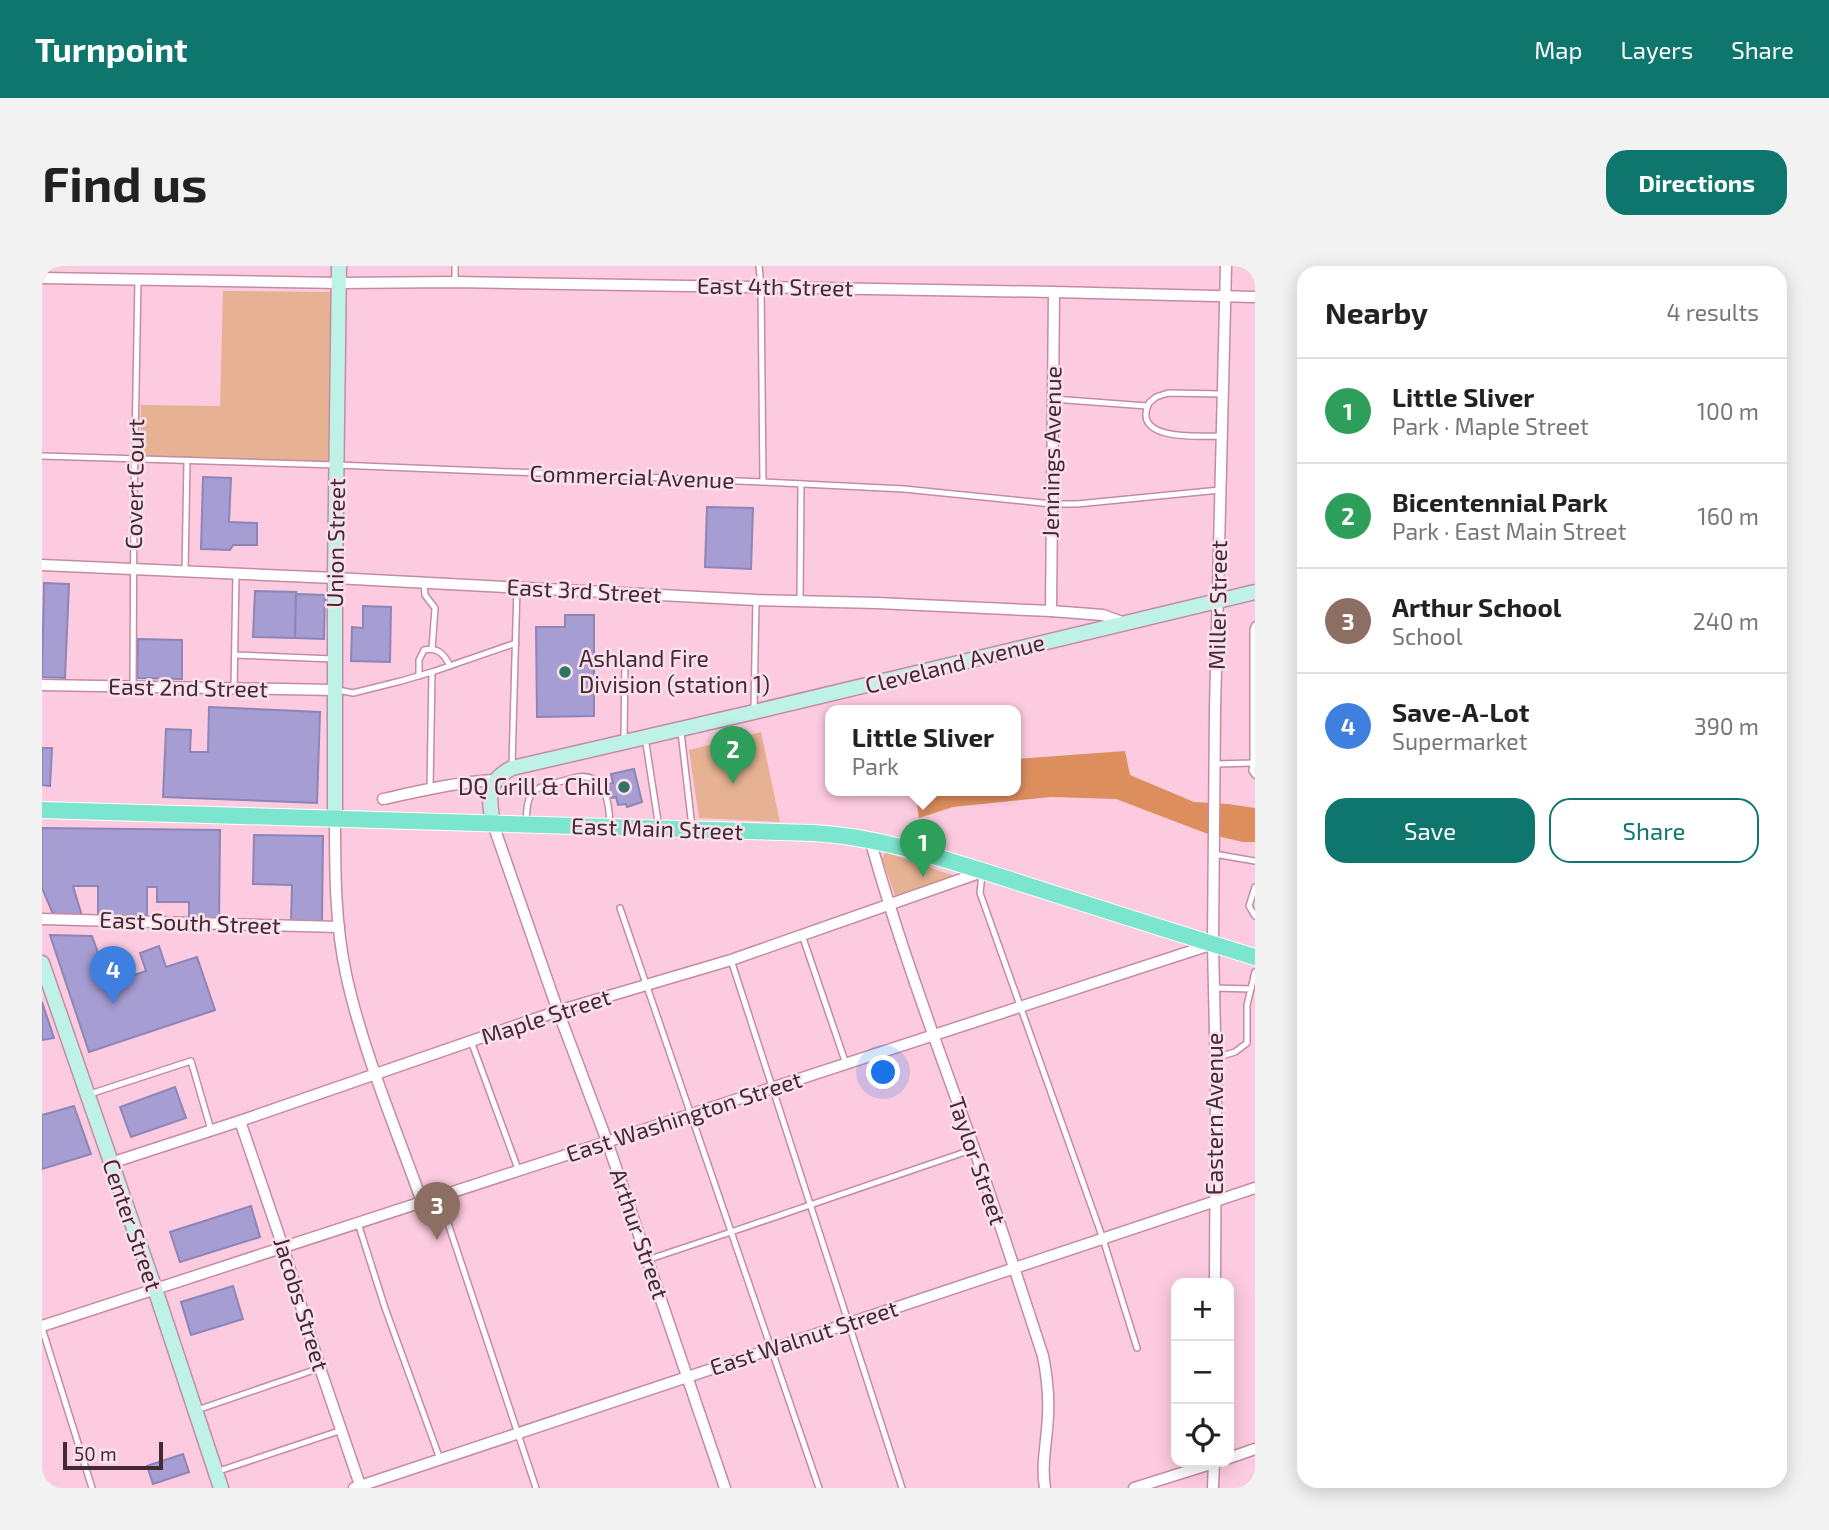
<!DOCTYPE html>
<html lang="en">
<head>
<meta charset="utf-8">
<style>
	body { margin:0; font-family:"Exo 2",sans-serif; background:#f2f2f2; color:#222 }
	.controls { position:absolute; right:21px; bottom:21px; display:grid; overflow:hidden; border-radius:14px; box-shadow:0 4px 18px #0003 }
	.controls button { width:63px; height:63px; display:grid; place-items:center; padding:0; border:0; border-bottom:2px solid #e0e0e0; background:#fff; color:#222; font:35px sans-serif }
	.scale { position:absolute; left:21px; bottom:18px; width:100px; box-sizing:border-box; padding-left:7px; border:4px solid #422a35; border-top:0; font-size:19px; line-height:24px; white-space:nowrap; color:#422a35; -webkit-text-stroke:5px #fae0ea; paint-order:stroke }
	.you { position:absolute; left:842px; top:807px; width:24px; height:24px; margin:-18px; border:5px solid #fff; border-radius:50%; background:#1a73e8; box-shadow:0 0 0 10px #1a73e833 }
	.badge { display:grid; place-items:center; width:46px; height:46px; border-radius:50%; background:#0f766e; color:#fff; font-size:23px; font-weight:700 }
	.pin { position:absolute; translate:-50% -58px; filter:drop-shadow(0 2px 4px #0008) }
	.pin::after { content:''; position:absolute; top:37px; width:24px; height:21px; background:inherit; clip-path:polygon(0 0,100% 0,50% 100%) }
	.popup { position:absolute; left:783px; top:439px; width:196px; height:91px; box-sizing:border-box; display:grid; place-content:center; border-radius:14px; background:#fff; filter:drop-shadow(0 2px 5px #0005); font-size:23px; white-space:nowrap; color:#767676 }
	.popup b { font-size:26px; color:#222 }
	.popup::after { content:''; position:absolute; left:50%; top:100%; margin-left:-14px; border:14px solid transparent; border-top-color:#fff }
	.list { margin:0; padding:0; list-style:none }
	h2 { display:flex; justify-content:space-between; align-items:center; height:91px; margin:0; padding:0 28px; font-size:30px }
	h2 small { font-size:23px; font-weight:400; color:#767676 }
	.list li { display:grid; grid-template-columns:46px 1fr auto; gap:21px; align-items:center; box-sizing:border-box; height:105px; padding:0 28px; border-top:2px solid #e0e0e0 }
	.list b { display:block; font-size:26px; white-space:nowrap }
	.list p { margin:0; font-size:23px; white-space:nowrap; color:#767676 }
	.list em { font-size:23px; font-style:normal; color:#767676 }
	.actions { display:flex; gap:14px; padding:21px 28px }
	.actions a { flex:1; padding:16px 0; border:2px solid #0f766e; border-radius:21px; text-align:center; font-size:24px; color:#0f766e }
	.actions .main { background:#0f766e; color:#fff }
	.icon { flex:none; width:38px; height:38px; fill:none; stroke:currentColor; stroke-width:2; stroke-linecap:round; stroke-linejoin:round }
	.map { position:relative; flex:none; width:1213px; height:1222px; overflow:hidden; border-radius:21px }
	header { display:flex; align-items:center; gap:42px; box-sizing:border-box; height:98px; padding:0 35px; background:#0f766e; color:#fff }
	header strong { font-size:33px }
	nav { display:flex; gap:38px; margin-inline-start:auto; font-size:24px }
	.intro { display:flex; align-items:center; justify-content:space-between; box-sizing:border-box; height:168px; padding:0 42px }
	h1 { margin:0; font-size:49px }
	.button { padding:18px 32px; border-radius:21px; background:#0f766e; color:#fff; font-size:24px; font-weight:700 }
	main { display:flex; gap:42px; padding:0 42px }
	aside { flex:1; background:#fff; border-radius:21px; box-shadow:0 4px 18px #0003 }
	.map>svg:first-child { display:block }
	.green { fill:#e6b293 }
	.forest { fill:#dd8e5d }
	.building { fill:#a69dd3; stroke:#8d84b8; stroke-width:2 }
	.lines { fill:none; stroke-linecap:round; stroke-linejoin:round }
	.service-casing { stroke:#c58ba4; stroke-width:8 }
	.minor-casing { stroke:#c58ba4; stroke-width:13 }
	.secondary-casing { stroke:#c58ba4; stroke-width:17 }
	.primary-casing { stroke:#fff; stroke-width:18 }
	.service { stroke:#fff; stroke-width:5 }
	.minor { stroke:#fff; stroke-width:10 }
	.secondary { stroke:#bef2e6; stroke-width:14 }
	.primary { stroke:#7ce5cd; stroke-width:16 }
	.poi-dot { fill:#347361; stroke:#fae0ea; stroke-width:2.5 }
	.labels { text-anchor:middle; stroke-width:5; stroke-linejoin:round; paint-order:stroke }
	.street-label { font-size:23px; fill:#422a35; stroke:#fae0ea }
	.poi-label { font-size:23px; fill:#422a35; stroke:#fae0ea; text-anchor:start }
</style>
</head>
<body>
<header>
<strong>Turnpoint</strong>
<nav><a>Map</a><a>Layers</a><a>Share</a></nav>
</header>
<div class="intro"><h1>Find us</h1><a class="button">Directions</a></div>
<main>
<div class="map">
<svg width="1213" height="1222" viewBox="0 0 1213 1222">
	<rect width="100%" height="100%" fill="#fdcbdf"/>
	<g class="green">
		<polygon points="181,25 291,26 287,196 98,191 99,139 178,140"/>
		<polygon points="719,466 738,556 657,552 647,484"/>
		<polygon points="843,586 924,614 856,638 840,593"/>
	</g>
	<polygon class="forest" points="1083,485 1088,509 1152,536 1186,538 1213,542 1213,576 1201,576 1166,568 1074,533 1009,531 911,541 877,552 873,525 974,525 974,493"/>
	<g class="building">
		<polygon points="161,211 189,212 187,256 215,257 215,279 191,279 188,284 159,283"/>
		<polygon points="665,241 711,242 709,303 663,301"/>
		<polygon points="2,317 27,318 23,412 0,411"/>
		<polygon points="213,325 254,326 253,372 211,371"/>
		<polygon points="254,328 283,329 282,373 253,372"/>
		<polygon points="321,340 349,341 348,396 309,395 310,361 321,362"/>
		<polygon points="523,349 552,349 552,450 495,451 494,361 523,361"/>
		<polygon points="96,373 140,374 140,413 95,412"/>
		<polygon points="167,441 278,446 275,537 121,531 124,463 149,464 148,486 166,486"/>
		<polygon points="0,482 10,482 8,520 0,519"/>
		<polygon points="592,503 600,536 585,541 584,538 576,539 574,531 570,532 566,526 568,525 566,518 571,517 569,508"/>
		<polygon points="0,562 178,564 177,657 147,656 147,636 115,636 115,621 105,621 105,652 56,652 56,620 31,620 40,650 11,648 0,622"/>
		<polygon points="212,569 281,570 280,656 249,656 250,619 211,618"/>
		<polygon points="8,669 50,670 67,718 104,705 98,687 117,680 124,701 155,691 173,744 47,786"/>
		<polygon points="0,736 12,772 0,774"/>
		<polygon points="133,821 144,852 89,871 78,841"/>
		<polygon points="32,840 49,888 0,903 0,849"/>
		<polygon points="209,940 218,971 138,996 128,966"/>
		<polygon points="191,1020 201,1053 149,1069 139,1036"/>
		<polygon points="141,1188 147,1206 111,1218 105,1200"/>
	</g>
	<g class="lines">
		<g class="service-casing">
			<g id="service">
				<polyline points="717,0 719,21 721,216"/>
				<polyline points="413,16 413,0"/>
				<polyline points="1011,133 1105,140"/>
				<path d="M 1180,170 C 1160,170 1088,176 1107,137 L 1114,131 L 1126,127 L 1181,128"/>
				<polyline points="0,190 295,199 721,216 862,223 1010,238 1035,238 1178,224"/>
				<polyline points="143,306 145,194"/>
				<polyline points="382,317 383,329 393,342 390,383"/>
				<polyline points="758,335 759,218"/>
				<polyline points="193,389 291,393"/>
				<path d="M 377,410 L 377,394 L 382,384 C 396,381 402,388 408,400"/>
				<polyline points="91,422 92,233 96,14"/>
				<polyline points="192,423 194,308"/>
				<polyline points="296,424 311,427 359,415 390,406 474,377"/>
				<polyline points="712,443 714,334"/>
				<polyline points="639,466 650,561"/>
				<polyline points="603,471 617,562"/>
				<polyline points="582,473 583,394"/>
				<polyline points="1211,497 1210,505 1213,509"/>
				<polyline points="1173,498 1211,497 1211,363 1213,359"/>
				<polyline points="470,499 475,321"/>
				<polyline points="388,523 390,406"/>
				<path d="M 484,556 C 485,547 484,536 489,529 C 494,521 505,519 513,517 C 520,515 528,513 535,511 C 564,507 567,537 568,558"/>
				<polyline points="1172,588 1213,595"/>
				<polyline points="940,608 938,627 1061,973 1095,1082"/>
				<polyline points="1213,621 1207,640 1213,650"/>
				<polyline points="578,642 777,1222"/>
				<polyline points="760,669 804,798"/>
				<polyline points="689,694 860,1222"/>
				<polyline points="1172,722 1209,723"/>
				<polyline points="429,775 476,903"/>
				<polyline points="1173,792 1193,786 1205,777 1205,739 1213,706"/>
				<polyline points="48,828 149,795 169,864"/>
				<polyline points="397,930 494,1222"/>
				<polyline points="316,957 343,1042 398,1193"/>
				<polyline points="605,994 689,966 932,883"/>
				<polyline points="0,1062 50,1222"/>
				<polyline points="155,1144 278,1102"/>
				<polyline points="174,1206 300,1164"/>
			</g>
		</g>
		<g class="minor-casing">
			<g id="minor">
				<polyline points="0,12 296,17 413,16 1012,26 1213,31"/>
				<polyline points="0,299 293,312 714,334 835,337 1009,345 1061,349 1083,357"/>
				<polyline points="1009,345 1012,26"/>
				<polyline points="0,419 293,424"/>
				<path d="M 341,533 C 378,525 415,516 453,514"/>
				<path d="M 293,553 C 293,605 293,657 304,708 C 320,783 354,863 380,936"/>
				<polyline points="451,558 516,745 565,875 683,1222"/>
				<path d="M 828,573 C 857,678 895,779 932,882 C 956,951 978,1020 1001,1090 C 1005,1110 1007,1130 1006,1150 C 1005,1175 999,1198 1003,1222"/>
				<polyline points="0,653 297,661"/>
				<polyline points="198,855 241,981 278,1102 319,1222"/>
				<polyline points="69,897 198,855 516,745 689,694 940,606"/>
				<polyline points="1173,1017 1174,813 1171,678 1173,443 1184,0"/>
				<polyline points="0,1060 1171,678"/>
				<polyline points="1187,1192 1213,1183"/>
				<polyline points="312,1222 1213,922"/>
				<polyline points="1092,1222 1175,1196"/>
				<polyline points="1171,1222 1172,1196"/>
			</g>
		</g>
		<g class="secondary-casing">
			<g id="secondary">
				<polyline points="293,553 293,312 297,0"/>
				<path d="M 451,558 C 447,531 443,516 470,502 L 712,446 L 1213,326"/>
				<polyline points="0,697 113,1023 179,1222"/>
			</g>
		</g>
		<g class="primary-casing">
			<path id="primary" d="M 0,544 L 772,567 C 841,571 904,594 969,614 C 1050,640 1131,666 1213,691"/>
		</g>
		<use href="#service" class="service"/>
		<use href="#minor" class="minor"/>
		<use href="#secondary" class="secondary"/>
		<use href="#primary" class="primary"/>
	</g>
	<g class="poi-dot">
		<circle cx="523" cy="406" r="7"/>
		<circle cx="582" cy="521" r="7"/>
	</g>
	<g class="labels">
		<g class="street-label">
			<text transform="translate(733 21) rotate(1)" y="8">East 4th Street</text>
			<text transform="translate(1010 186) rotate(-89)" y="8">Jennings Avenue</text>
			<text transform="translate(590 211) rotate(2)" y="8">Commercial Avenue</text>
			<text transform="translate(93 218) rotate(-89)" y="8">Covert Court</text>
			<text transform="translate(294 277) rotate(-89)" y="8">Union Street</text>
			<text transform="translate(542 325) rotate(3)" y="8">East 3rd Street</text>
			<text transform="translate(1176 339) rotate(-89)" y="8">Miller Street</text>
			<text transform="translate(913 398) rotate(-14)" y="8">Cleveland Avenue</text>
			<text transform="translate(146 422) rotate(1)" y="8">East 2nd Street</text>
			<text transform="translate(615 563) rotate(2)" y="8">East Main Street</text>
			<text transform="translate(148 657) rotate(2)" y="8">East South Street</text>
			<text transform="translate(504 751) rotate(-18)" y="8">Maple Street</text>
			<text transform="translate(1173 848) rotate(-90)" y="8">Eastern Avenue</text>
			<text transform="translate(642 851) rotate(-18)" y="8">East Washington Street</text>
			<text transform="translate(935 895) rotate(71)" y="8">Taylor Street</text>
			<text transform="translate(90 959) rotate(71)" y="8">Center Street</text>
			<text transform="translate(597 968) rotate(71)" y="8">Arthur Street</text>
			<text transform="translate(259 1038) rotate(73)" y="8">Jacobs Street</text>
			<text transform="translate(762 1072) rotate(-18)" y="8">East Walnut Street</text>
		</g>
		<g class="poi-label">
			<text x="537" y="401">Ashland Fire<tspan x="537" dy="26">Division (station 1)</tspan></text>
			<text x="568" y="529" text-anchor="end">DQ Grill &amp; Chill</text>
		</g>
	</g>
</svg>
<div class="controls">
<button>+</button>
<button>−</button>
<button><svg class="icon" aria-label="locate" viewBox="0 0 24 24"><circle cx="12" cy="12" r="6"/><path d="M12 2v4M12 18v4M2 12h4M18 12h4"/></svg></button>
</div>
<div class="scale">50 m</div>
<div class="you"></div>
<div class="pin badge" style="left:881px;top:611px;background:#2e9e5b">1</div>
<div class="popup"><b>Little Sliver</b>Park</div>
<div class="pin badge" style="left:691px;top:518px;background:#2e9e5b">2</div>
<div class="pin badge" style="left:395px;top:974px;background:#8d6e63">3</div>
<div class="pin badge" style="left:71px;top:738px;background:#3f7fe0">4</div>
</div>
<aside>
<h2>Nearby<small>4 results</small></h2>
<ul class="list">
<li><span class="badge" style="background:#2e9e5b">1</span><div><b>Little Sliver</b><p>Park · Maple Street</p></div><em>100 m</em></li>
<li><span class="badge" style="background:#2e9e5b">2</span><div><b>Bicentennial Park</b><p>Park · East Main Street</p></div><em>160 m</em></li>
<li><span class="badge" style="background:#8d6e63">3</span><div><b>Arthur School</b><p>School</p></div><em>240 m</em></li>
<li><span class="badge" style="background:#3f7fe0">4</span><div><b>Save-A-Lot</b><p>Supermarket</p></div><em>390 m</em></li>
</ul>
<div class="actions"><a class="main">Save</a><a>Share</a></div>
</aside>
</main>
</body>
</html>
